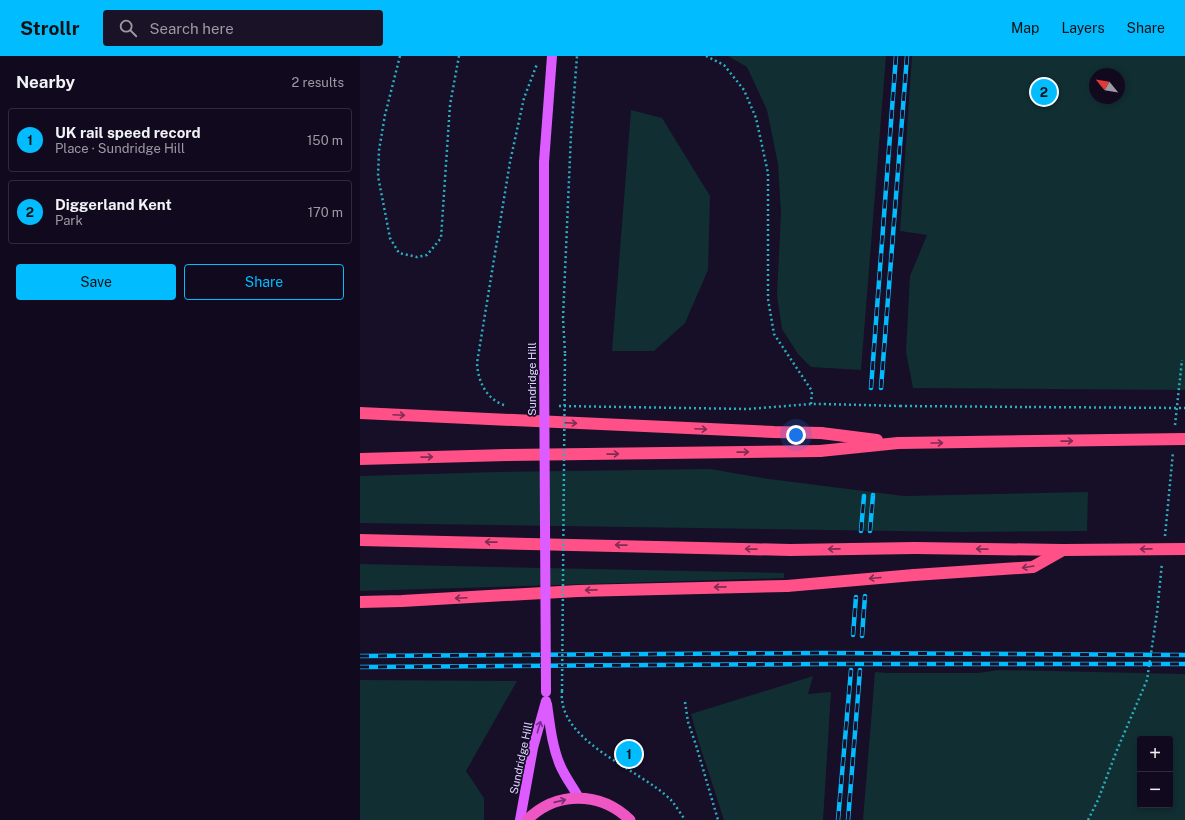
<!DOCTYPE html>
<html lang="en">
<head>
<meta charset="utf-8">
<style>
	body { margin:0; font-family:"Public Sans",sans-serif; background:#1a1327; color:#f1f3f6 }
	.controls { position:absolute; right:12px; bottom:12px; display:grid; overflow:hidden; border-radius:4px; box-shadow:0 2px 6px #0003 }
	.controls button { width:36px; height:36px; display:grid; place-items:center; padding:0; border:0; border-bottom:1px solid #302b3c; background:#110a1e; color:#f1f3f6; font:20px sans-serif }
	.compass { position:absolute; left:729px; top:12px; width:36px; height:36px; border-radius:50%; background:#110a1e; box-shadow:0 2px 6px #0003; rotate:300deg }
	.you { position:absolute; left:436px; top:379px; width:14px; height:14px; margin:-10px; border:3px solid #fff; border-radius:50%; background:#1a73e8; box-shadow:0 0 0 6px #1a73e833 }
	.badge { display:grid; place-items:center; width:26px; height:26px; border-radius:50%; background:#01bcff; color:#111; font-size:13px; font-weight:700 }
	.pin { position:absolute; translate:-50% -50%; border:2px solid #fff; box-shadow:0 1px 4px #0006 }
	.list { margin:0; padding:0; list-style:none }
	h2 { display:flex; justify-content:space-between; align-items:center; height:52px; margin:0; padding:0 16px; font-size:17px }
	h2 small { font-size:13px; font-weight:400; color:#9c9aa4 }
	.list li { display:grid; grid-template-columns:26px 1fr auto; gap:12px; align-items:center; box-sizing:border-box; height:64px; margin:0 8px 8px; padding:0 8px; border:1px solid #302b3c; border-radius:4px }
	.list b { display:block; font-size:15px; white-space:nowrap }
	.list p { margin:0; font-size:13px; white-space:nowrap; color:#9c9aa4 }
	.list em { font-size:13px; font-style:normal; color:#9c9aa4 }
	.actions { display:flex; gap:8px; padding:12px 16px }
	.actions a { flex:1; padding:9px 0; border:1px solid #01bcff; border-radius:4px; text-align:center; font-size:14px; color:#01bcff }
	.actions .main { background:#01bcff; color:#111 }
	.icon { flex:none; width:22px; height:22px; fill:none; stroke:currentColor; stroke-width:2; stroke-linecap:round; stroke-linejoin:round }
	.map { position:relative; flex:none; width:825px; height:764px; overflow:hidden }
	header { display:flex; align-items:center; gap:24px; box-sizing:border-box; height:56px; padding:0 20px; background:#01bcff; color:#111 }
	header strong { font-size:19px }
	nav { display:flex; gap:22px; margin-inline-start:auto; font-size:14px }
	.search { width:280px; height:36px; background:#1a1327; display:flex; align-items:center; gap:10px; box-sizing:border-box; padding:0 14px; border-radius:4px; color:#9c9aa4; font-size:15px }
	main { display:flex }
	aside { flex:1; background:#110a1e }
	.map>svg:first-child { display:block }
	.green { fill:#112e32; fill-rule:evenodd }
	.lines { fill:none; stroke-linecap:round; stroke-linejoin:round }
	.path { stroke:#2aafbe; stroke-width:2.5; stroke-dasharray:2 3; stroke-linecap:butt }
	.primary { stroke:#dd5cff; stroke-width:10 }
	.trunk { stroke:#ee56c4; stroke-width:11 }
	.motorway { stroke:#ff5088; stroke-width:12 }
	.rail-casing { stroke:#01bcff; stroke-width:4.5 }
	.rail { stroke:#170e28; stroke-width:3; stroke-dasharray:9; stroke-linecap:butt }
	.path-bridge { stroke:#2aafbe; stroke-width:2.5; stroke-dasharray:2 3; stroke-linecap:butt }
	.primary-bridge { stroke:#dd5cff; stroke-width:10 }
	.motorway-bridge { stroke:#ff5088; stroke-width:12 }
	.oneway { stroke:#7f2c53 }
	.oneway2 { stroke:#703189 }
	.oneway3 { stroke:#782e6e }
	.labels { text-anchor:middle; stroke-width:3.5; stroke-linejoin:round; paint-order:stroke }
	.street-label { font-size:11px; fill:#e1d5ff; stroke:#170e28 }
</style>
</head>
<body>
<header>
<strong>Strollr</strong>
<div class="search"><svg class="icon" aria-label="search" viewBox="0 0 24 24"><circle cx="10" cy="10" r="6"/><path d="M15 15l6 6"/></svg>Search here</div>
<nav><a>Map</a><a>Layers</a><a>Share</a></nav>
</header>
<main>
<aside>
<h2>Nearby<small>2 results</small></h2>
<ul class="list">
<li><span class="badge">1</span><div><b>UK rail speed record</b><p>Place · Sundridge Hill</p></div><em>150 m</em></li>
<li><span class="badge">2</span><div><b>Diggerland Kent</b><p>Park</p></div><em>170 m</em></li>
</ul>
<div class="actions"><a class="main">Save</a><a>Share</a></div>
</aside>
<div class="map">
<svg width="825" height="764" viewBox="0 0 825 764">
	<rect width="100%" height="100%" fill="#170e28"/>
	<g class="green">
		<polygon points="368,0 526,0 501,314 451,311 438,298 422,273 417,239 421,157 418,108 407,54 387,11"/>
		<path d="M 552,0 L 825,0 L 825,334 L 553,332 L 546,296 L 550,220 L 567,179 L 540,175 ZM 735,18 L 759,18 L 759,42 L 735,42 Z"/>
		<polygon points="271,54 302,62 350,140 348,214 325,267 294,295 252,295"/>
		<polygon points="350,413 409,423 544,440 728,436 727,475 602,476 0,467 0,420 137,416"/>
		<polygon points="0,508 424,517 424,522 0,535"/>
		<path d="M 639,614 L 825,618 L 825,764 L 503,764 L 515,616 L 528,617 L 618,617 ZM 780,683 L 810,683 L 810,749 L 780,749 Z"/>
		<polygon points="453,620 448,638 471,636 463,764 364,764 339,687 331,658"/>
		<polygon points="0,624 157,625 106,715 124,742 124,764 0,764"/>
	</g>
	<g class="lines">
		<g class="path">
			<polyline points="40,0 25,59 19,94 18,120 30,182 39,197 57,201 67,199 81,182 90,49 99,0"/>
			<polyline points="346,0 364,9 384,34 396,62 408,117 408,243 414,278 452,335 451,348"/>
			<polyline points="205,297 203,262 211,78 217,0"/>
			<path d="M 144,349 C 126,343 118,325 117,307 L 150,106 L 164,42 L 177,8"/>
			<polyline points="199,350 388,353 451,348 464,348"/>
			<polyline points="540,350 669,351"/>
			<polyline points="815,369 822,304"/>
			<polyline points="805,480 813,396"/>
			<path d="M 202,635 C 197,686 280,713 311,744 C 316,750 321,758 325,764"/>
			<polyline points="325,646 328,666 336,689 358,764"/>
			<polyline points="728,764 738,744 757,694 787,624 797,557 802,507"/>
		</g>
		<g class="primary">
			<polyline points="184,296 184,106 192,0"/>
			<path d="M 187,648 C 190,669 192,690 200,709 C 205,721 213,731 219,742"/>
			<polyline points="160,764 173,692 186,645"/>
		</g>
		<path class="trunk" d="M 167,764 C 196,735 240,735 270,764"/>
		<g class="motorway">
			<polyline points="0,357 414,376 461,377"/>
			<polyline points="0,403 147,399 460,395"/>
			<polyline points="0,484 430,494"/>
			<polyline points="555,492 702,494"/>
			<polyline points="554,519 673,511 703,494"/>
			<polyline points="0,546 42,545 218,535 427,530"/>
		</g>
		<g class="rail-casing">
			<g id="rail">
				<polyline points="511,332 536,0"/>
				<polyline points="521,332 547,0"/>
				<polyline points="501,475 504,440"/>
				<polyline points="510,475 513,439"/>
				<polyline points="493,579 496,541"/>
				<polyline points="502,580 505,540"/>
				<polyline points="0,600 461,597 825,599"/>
				<polyline points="0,611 460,608 825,608"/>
				<polyline points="478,764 491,614"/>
				<polyline points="488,764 500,614"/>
			</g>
		</g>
		<use href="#rail" class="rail"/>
		<g class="path-bridge">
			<polyline points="464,348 540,350"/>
			<polyline points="669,351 825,352"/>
			<polyline points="202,635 205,297"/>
		</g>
		<polyline class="primary-bridge" points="184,296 186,636"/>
		<g class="motorway-bridge">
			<polyline points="461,377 517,384"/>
			<polyline points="460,395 538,387 825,383"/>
			<polyline points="430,494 555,492"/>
			<polyline points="703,494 825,493"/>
			<polyline points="427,530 554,519"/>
		</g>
	</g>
	<defs><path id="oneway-shaft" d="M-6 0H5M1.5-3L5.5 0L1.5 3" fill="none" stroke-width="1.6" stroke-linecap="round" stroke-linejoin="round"/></defs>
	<g class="oneway">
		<use href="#oneway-shaft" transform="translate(39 359) rotate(3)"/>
		<use href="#oneway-shaft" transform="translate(211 367) rotate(3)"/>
		<use href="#oneway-shaft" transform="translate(341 373) rotate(3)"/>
		<use href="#oneway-shaft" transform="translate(707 385) rotate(-1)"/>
		<use href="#oneway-shaft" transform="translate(577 387)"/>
		<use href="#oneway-shaft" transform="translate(383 396) rotate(-1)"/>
		<use href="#oneway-shaft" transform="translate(253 398) rotate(-1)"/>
		<use href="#oneway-shaft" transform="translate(67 401) rotate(-1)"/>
		<use href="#oneway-shaft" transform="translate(131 486) rotate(-179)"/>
		<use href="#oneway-shaft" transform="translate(261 489) rotate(-179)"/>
		<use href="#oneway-shaft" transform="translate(391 493) rotate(-179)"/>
		<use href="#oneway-shaft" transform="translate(474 493) rotate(179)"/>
		<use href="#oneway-shaft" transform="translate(622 493) rotate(-179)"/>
		<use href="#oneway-shaft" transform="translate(786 493) rotate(179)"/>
		<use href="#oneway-shaft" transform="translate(668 511) rotate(171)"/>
		<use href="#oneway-shaft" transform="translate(515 522) rotate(175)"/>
		<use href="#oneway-shaft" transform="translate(360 531) rotate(179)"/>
		<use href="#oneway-shaft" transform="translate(231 534) rotate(179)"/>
		<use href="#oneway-shaft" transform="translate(101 542) rotate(177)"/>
	</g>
	<use class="oneway2" href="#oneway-shaft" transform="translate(179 671) rotate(-74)"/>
	<use class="oneway3" href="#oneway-shaft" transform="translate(200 745) rotate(-13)"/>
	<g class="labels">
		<g class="street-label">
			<text transform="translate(172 323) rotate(-90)" y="4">Sundridge Hill</text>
			<text transform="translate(161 702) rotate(-78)" y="4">Sundridge Hill</text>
		</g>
	</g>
</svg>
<div class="controls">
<button>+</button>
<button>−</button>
</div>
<svg class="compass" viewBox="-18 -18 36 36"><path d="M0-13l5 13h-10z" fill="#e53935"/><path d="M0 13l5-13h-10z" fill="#9c9aa4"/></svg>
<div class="you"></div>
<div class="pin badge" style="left:269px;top:698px">1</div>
<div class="pin badge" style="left:684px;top:36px">2</div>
</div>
</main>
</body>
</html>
